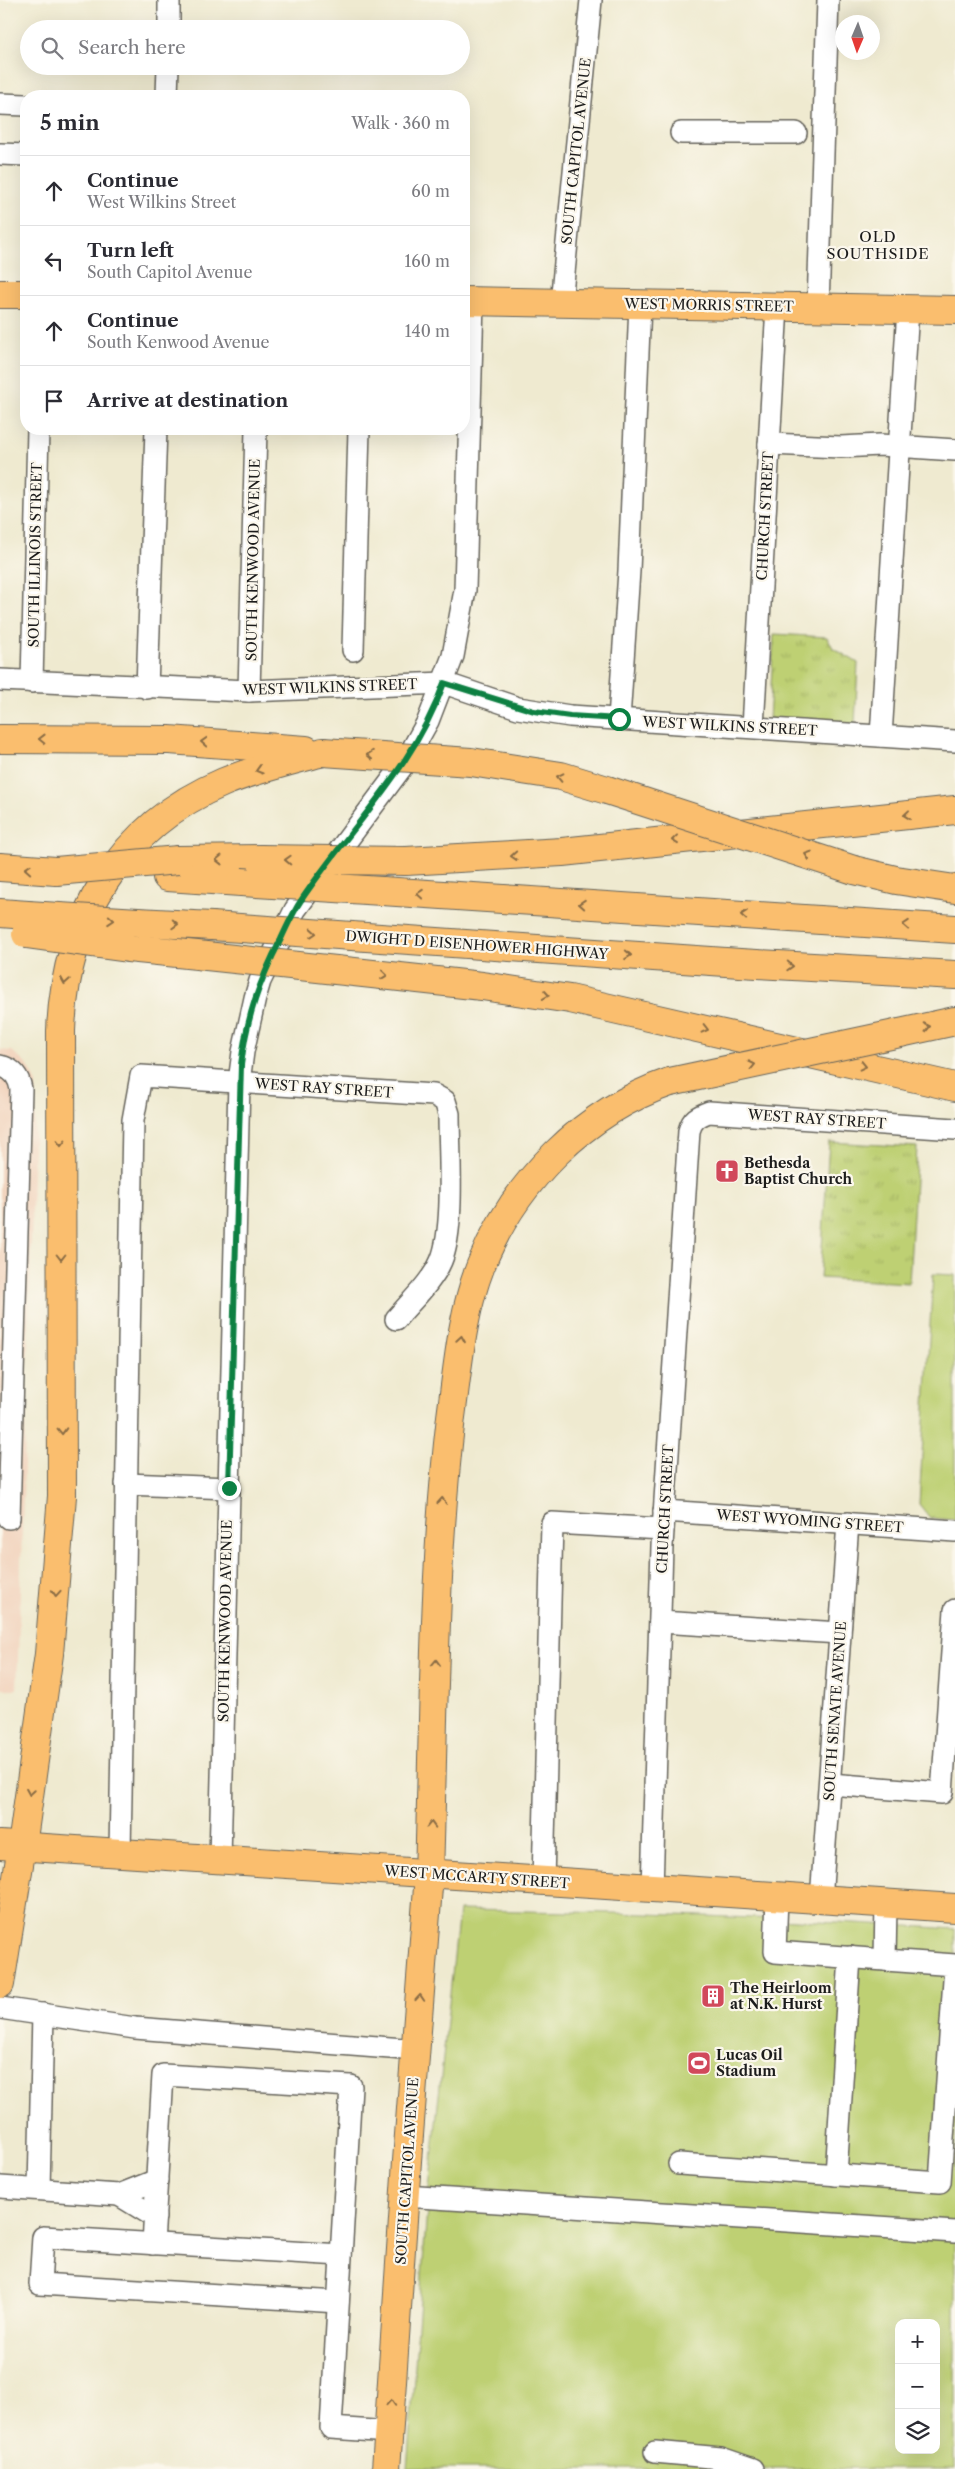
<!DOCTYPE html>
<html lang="en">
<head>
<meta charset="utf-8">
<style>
	body { margin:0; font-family:"Libre Caslon Text",serif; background:#f2f2f3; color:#2b2b33 }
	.controls { position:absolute; right:15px; bottom:15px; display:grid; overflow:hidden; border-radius:10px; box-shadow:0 5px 20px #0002 }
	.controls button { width:45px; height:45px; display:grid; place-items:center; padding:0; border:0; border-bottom:1px solid #e1e1e2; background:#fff; color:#2b2b33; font:25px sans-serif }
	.compass { position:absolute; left:835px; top:15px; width:45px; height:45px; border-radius:50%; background:#fff; box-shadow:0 5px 20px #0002; rotate:182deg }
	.stop { position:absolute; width:15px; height:15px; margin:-11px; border:4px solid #0b8043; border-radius:50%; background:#fff }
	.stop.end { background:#0b8043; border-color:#fff; box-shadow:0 1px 5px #0008 }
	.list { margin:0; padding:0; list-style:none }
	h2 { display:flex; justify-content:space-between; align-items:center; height:65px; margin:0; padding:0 20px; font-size:21px }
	h2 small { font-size:16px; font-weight:400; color:#7c7c81 }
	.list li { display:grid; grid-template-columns:32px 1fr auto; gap:15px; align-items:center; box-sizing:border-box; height:70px; padding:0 20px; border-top:1px solid #e1e1e2 }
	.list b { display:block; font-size:19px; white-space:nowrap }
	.list p { margin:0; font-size:16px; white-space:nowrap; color:#7c7c81 }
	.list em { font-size:16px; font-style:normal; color:#7c7c81 }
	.icon { flex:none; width:28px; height:28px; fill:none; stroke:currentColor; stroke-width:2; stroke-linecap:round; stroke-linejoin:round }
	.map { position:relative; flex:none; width:955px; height:2469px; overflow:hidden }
	.search { position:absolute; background:#fff; box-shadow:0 5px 20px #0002; left:20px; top:20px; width:450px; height:55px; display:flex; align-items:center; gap:12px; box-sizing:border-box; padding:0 18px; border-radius:28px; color:#7c7c81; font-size:19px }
	.panel { position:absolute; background:#fff; box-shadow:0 5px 20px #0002; left:20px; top:90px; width:450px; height:345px; border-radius:20px }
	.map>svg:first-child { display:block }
	.built { fill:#f2d4be }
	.grass { fill:url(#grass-tufts); stroke:#6d7648 }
	.green { fill:#bed073; stroke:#6d7648; fill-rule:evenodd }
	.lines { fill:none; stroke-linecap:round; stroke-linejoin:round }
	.minor-casing { stroke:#66645b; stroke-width:24 }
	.major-casing { stroke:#66645b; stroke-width:30 }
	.highway-casing { stroke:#66645b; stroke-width:30 }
	.minor { stroke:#fff; stroke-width:21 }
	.major { stroke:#fabe6e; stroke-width:28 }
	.highway { stroke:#fabe6e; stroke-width:28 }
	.highway-bridge-casing { stroke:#66645b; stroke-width:30; stroke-linecap:butt }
	.highway-bridge { stroke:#fabe6e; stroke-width:28 }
	.oneway { stroke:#8b6d45 }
	.route { stroke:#0b8043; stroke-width:6 }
	.labels { text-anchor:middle; stroke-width:4.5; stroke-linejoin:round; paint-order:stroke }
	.street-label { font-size:14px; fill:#1c1c1c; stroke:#fbf7ec }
	.poi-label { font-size:14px; font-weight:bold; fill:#1c1c1c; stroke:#fbf7ec; text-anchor:start }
	.neighbourhood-label { font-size:15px; letter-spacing:1px; fill:#1c1c1c; stroke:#fbf7ec }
</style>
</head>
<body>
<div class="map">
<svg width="955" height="2469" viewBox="0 0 955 2469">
	<defs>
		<pattern id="grass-tufts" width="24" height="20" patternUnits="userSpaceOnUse" patternTransform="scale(1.25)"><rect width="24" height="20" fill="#bed073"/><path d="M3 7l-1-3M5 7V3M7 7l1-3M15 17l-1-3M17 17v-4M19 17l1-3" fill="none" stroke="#a3b263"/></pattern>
	</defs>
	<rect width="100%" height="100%" fill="#fbf7ec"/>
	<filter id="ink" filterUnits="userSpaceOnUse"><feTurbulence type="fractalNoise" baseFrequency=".02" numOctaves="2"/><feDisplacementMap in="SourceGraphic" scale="10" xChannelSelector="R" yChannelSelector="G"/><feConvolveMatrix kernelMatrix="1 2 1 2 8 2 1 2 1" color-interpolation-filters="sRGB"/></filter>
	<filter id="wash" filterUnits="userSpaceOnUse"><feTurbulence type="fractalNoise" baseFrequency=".0096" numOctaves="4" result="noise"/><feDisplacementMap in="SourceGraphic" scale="20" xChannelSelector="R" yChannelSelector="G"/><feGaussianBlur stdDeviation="1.12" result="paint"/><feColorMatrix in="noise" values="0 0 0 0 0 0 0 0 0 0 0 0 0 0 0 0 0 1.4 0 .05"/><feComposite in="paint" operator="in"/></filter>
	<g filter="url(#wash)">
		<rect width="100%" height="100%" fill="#efead0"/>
		<polygon class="built" points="0,1050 12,1051 28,1066 36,1081 17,1689 0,1689"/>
		<g class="grass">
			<polygon points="774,634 827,637 833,648 858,663 855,724 769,720"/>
			<polygon points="829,1142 917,1147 909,1283 820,1278"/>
		</g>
		<g class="green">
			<polygon points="933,1274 955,1275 955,1520 930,1518 919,1504"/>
			<path d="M 459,1910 C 625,1912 789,1918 955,1929 L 955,2469 L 407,2469 L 428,2197 ZM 899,2323 L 936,2323 L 936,2450 L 899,2450 Z"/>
		</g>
	</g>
	<g filter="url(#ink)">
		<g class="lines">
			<g class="minor-casing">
				<g id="minor">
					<polyline points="169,29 169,0"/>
					<polyline points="167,96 168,66"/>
					<polyline points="0,104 26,105"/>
					<polyline points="681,133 796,133"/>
					<polyline points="0,154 26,155"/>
					<polyline points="561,303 591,0"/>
					<polyline points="818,307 828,0"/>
					<polyline points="769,444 841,447 880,445 955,450"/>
					<polyline points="353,650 359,429"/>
					<polyline points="0,680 249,691 444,683 518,708 570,716 955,741"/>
					<polyline points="32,682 38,429"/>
					<polyline points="147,688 156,429"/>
					<polyline points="249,691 256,429"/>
					<polyline points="619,719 629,571 640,304"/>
					<polyline points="753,727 777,306"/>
					<polyline points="881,736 908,309"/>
					<path d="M 0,1066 C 12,1068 19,1077 21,1089 L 9,1518"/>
					<polyline points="126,1484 229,1488"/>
					<polyline points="664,1511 955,1531"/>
					<polyline points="660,1622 840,1633"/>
					<polyline points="830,1784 942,1793 955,1610"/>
					<path d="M 120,1852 L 133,1120 L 141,1076 L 434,1095 L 445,1101 L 449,1114 C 449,1152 455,1228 441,1261 C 432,1282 411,1301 396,1319"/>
					<polyline points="220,1859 239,1082 243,1052 255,998 260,981 295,910 404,764 428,721 453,656 465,590 473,301"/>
					<polyline points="543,1882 552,1523 663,1529"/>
					<path d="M 652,1889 L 662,1546 L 689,1131 C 692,1119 698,1116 709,1112 L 955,1129"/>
					<polyline points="777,1897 775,1952 885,1960"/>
					<polyline points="821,1900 848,1523"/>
					<polyline points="0,2008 135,2028 416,2050"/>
					<polyline points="679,2164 940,2182 955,1965 885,1960 886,1904"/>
					<polyline points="836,2175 850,1957"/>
					<polyline points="0,2187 119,2195"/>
					<polyline points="39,2189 43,2014"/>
					<polyline points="404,2196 955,2232"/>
					<polyline points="155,2217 119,2195 157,2180"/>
					<polyline points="153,2244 163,2075 351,2086 331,2428 389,2432"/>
					<polyline points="338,2302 40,2284 43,2237 341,2255"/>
					<polyline points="655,2452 721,2458 753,2469"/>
				</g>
			</g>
			<g class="major-casing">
				<g id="major">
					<polyline points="0,294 26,294"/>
					<polyline points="464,301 955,310"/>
					<polyline points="0,1845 955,1908"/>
					<polyline points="0,1984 22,1846"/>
					<polyline points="386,2469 407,2161 429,1874"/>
				</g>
			</g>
			<g class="highway-casing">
				<g id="highway">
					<polyline points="0,739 169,740 306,750"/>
					<polyline points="471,762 561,776 607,790"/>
					<polyline points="178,860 260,859"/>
					<polyline points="406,861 562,852 955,810"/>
					<polyline points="0,867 56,871"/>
					<polyline points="854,870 896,880 955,889"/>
					<polyline points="167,877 241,882"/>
					<polyline points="382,891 955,929"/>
					<polyline points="0,913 28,915"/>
					<polyline points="138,922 212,926"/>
					<polyline points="352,936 740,963 955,975"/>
					<polyline points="128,948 197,955"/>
					<polyline points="336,970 482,986 570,999 955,1087"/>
					<polyline points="900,1033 955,1021"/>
					<path d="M 22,1846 L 49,1654 L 62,1496 L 61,1031 C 65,920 119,826 224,782 C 256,769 290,761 323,752"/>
					<path d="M 429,1874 C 434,1722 433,1568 451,1417 C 458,1365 462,1313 481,1265 C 515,1181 585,1111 670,1082"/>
				</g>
			</g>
			<use href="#minor" class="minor"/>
			<use href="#major" class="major"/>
			<use href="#highway" class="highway"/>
			<g class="highway-bridge-casing">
				<g id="highway-bridge">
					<polyline points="323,752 471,762"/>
					<polyline points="607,790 854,870"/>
					<polyline points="260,859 406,861"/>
					<polyline points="56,871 178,860"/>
					<polyline points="241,882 382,891"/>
					<polyline points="28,915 138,922"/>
					<polyline points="212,926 352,936"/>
					<polyline points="26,934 128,948"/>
					<polyline points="197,955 336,970"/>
					<polyline points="670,1082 900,1033"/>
				</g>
			</g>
			<use href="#highway-bridge" class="highway-bridge"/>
		</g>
		<defs><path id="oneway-chevron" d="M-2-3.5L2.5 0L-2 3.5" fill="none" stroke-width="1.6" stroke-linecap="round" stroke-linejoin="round" transform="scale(1.25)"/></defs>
		<g class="oneway">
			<use href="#oneway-chevron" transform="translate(42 739) rotate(-179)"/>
			<use href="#oneway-chevron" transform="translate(204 742) rotate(-177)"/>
			<use href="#oneway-chevron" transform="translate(370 755) rotate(-176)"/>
			<use href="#oneway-chevron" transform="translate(259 770) rotate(163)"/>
			<use href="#oneway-chevron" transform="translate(560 777) rotate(-167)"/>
			<use href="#oneway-chevron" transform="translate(907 815) rotate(174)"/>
			<use href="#oneway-chevron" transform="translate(675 840) rotate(174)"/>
			<use href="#oneway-chevron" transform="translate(808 855) rotate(-162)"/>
			<use href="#oneway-chevron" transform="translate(514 856) rotate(176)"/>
			<use href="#oneway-chevron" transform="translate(219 860) rotate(179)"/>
			<use href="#oneway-chevron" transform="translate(288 860) rotate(-178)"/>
			<use href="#oneway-chevron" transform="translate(28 869) rotate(-176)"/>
			<use href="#oneway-chevron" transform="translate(420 894) rotate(-176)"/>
			<use href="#oneway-chevron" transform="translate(582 904) rotate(-176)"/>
			<use href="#oneway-chevron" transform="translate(744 915) rotate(-176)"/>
			<use href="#oneway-chevron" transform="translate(111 920) rotate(4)"/>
			<use href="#oneway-chevron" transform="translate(175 924) rotate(3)"/>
			<use href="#oneway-chevron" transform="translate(906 925) rotate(-176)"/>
			<use href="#oneway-chevron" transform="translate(313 933) rotate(4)"/>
			<use href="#oneway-chevron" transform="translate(628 955) rotate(4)"/>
			<use href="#oneway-chevron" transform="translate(790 966) rotate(3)"/>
			<use href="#oneway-chevron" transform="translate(384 975) rotate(6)"/>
			<use href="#oneway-chevron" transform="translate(65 981) rotate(99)"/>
			<use href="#oneway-chevron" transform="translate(546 995) rotate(9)"/>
			<use href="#oneway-chevron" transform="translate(927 1027) rotate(-12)"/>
			<use href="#oneway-chevron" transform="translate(705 1029) rotate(14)"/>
			<use href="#oneway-chevron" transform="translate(752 1065) rotate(-12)"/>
			<use href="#oneway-chevron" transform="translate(863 1066) rotate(13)"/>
			<use href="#oneway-chevron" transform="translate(61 1143) rotate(90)"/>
			<use href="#oneway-chevron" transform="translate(61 1257) rotate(90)"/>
			<use href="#oneway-chevron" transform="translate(461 1339) rotate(-81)"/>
			<use href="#oneway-chevron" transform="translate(62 1431) rotate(88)"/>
			<use href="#oneway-chevron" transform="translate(442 1501) rotate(-86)"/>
			<use href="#oneway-chevron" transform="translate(56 1593) rotate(94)"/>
			<use href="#oneway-chevron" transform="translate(436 1663) rotate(-88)"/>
			<use href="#oneway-chevron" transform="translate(30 1792) rotate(99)"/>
			<use href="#oneway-chevron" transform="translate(431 1825) rotate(-88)"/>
			<use href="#oneway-chevron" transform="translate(420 1998) rotate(-86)"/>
			<use href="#oneway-chevron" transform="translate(391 2403) rotate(-86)"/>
		</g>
	</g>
	<g class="lines" filter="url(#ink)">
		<path class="route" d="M 229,1488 L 241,1065 C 247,1016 259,982 281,939 C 287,926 293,913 300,902 C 349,828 414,768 444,683 L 534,711 L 570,716 L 619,719"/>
	</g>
	<defs>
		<g id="church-square" transform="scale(1.25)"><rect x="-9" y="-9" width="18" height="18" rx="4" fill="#d1495b" stroke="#fbf7ec"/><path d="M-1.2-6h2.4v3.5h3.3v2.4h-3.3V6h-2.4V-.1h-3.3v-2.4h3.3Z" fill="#fff"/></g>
		<g id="building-square" transform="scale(1.25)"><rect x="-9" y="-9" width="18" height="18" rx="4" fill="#d1495b" stroke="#fbf7ec"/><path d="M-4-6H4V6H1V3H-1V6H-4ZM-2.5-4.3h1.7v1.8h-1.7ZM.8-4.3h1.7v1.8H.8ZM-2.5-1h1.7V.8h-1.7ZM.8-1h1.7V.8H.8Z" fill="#fff"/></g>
		<g id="stadium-square" transform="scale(1.25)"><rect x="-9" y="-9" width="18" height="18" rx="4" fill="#d1495b" stroke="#fbf7ec"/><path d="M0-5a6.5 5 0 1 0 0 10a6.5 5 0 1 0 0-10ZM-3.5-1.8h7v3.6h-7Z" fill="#fff"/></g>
	</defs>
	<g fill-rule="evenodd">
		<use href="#church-square" x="727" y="1171"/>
		<use href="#building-square" x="713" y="1996"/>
		<use href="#stadium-square" x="699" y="2063"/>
	</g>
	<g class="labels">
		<g class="street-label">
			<text transform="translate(576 151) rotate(-84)" y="5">SOUTH CAPITOL AVENUE</text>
			<text transform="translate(709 305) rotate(1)" y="5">WEST MORRIS STREET</text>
			<text transform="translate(765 516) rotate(-87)" y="5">CHURCH STREET</text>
			<text transform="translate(35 555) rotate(-89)" y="5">SOUTH ILLINOIS STREET</text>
			<text transform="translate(253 560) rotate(-89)" y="5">SOUTH KENWOOD AVENUE</text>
			<text transform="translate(330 687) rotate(-2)" y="5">WEST WILKINS STREET</text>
			<text transform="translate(730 726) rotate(3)" y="5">WEST WILKINS STREET</text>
			<text transform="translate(477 945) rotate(4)" y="5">DWIGHT D EISENHOWER HIGHWAY</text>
			<text transform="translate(324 1088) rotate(4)" y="5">WEST RAY STREET</text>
			<text transform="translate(817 1119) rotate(4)" y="5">WEST RAY STREET</text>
			<text transform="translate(665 1509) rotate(-87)" y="5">CHURCH STREET</text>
			<text transform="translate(810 1521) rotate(4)" y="5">WEST WYOMING STREET</text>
			<text transform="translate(225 1621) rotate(-89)" y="5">SOUTH KENWOOD AVENUE</text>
			<text transform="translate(835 1711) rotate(-86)" y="5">SOUTH SENATE AVENUE</text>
			<text transform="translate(477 1877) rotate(4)" y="5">WEST MCCARTY STREET</text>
			<text transform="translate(407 2171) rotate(-86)" y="5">SOUTH CAPITOL AVENUE</text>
		</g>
		<g class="poi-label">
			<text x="744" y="1168">Bethesda<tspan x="744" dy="16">Baptist Church</tspan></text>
			<text x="730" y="1993">The Heirloom<tspan x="730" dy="16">at N.K. Hurst</tspan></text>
			<text x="716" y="2060">Lucas Oil<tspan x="716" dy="16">Stadium</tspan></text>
		</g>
		<g class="neighbourhood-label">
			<text x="878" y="242">OLD<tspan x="878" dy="17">SOUTHSIDE</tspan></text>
		</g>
	</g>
</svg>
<div class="controls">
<button>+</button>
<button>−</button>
<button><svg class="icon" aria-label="layers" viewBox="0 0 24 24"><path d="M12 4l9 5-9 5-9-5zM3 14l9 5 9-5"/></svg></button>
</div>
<svg class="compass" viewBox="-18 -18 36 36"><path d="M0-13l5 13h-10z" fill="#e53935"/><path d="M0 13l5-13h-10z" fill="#7c7c81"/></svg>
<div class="stop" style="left:619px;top:719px"></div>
<div class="stop end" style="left:229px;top:1488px"></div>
<div class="search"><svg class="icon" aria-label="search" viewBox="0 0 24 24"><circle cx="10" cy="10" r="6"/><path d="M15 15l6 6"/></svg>Search here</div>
<section class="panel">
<h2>5 min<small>Walk · 360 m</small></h2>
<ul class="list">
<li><svg class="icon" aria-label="ahead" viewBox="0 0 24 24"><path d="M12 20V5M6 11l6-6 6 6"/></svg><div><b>Continue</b><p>West Wilkins Street</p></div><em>60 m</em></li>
<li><svg class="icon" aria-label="left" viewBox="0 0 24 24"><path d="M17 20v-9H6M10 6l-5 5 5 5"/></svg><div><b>Turn left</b><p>South Capitol Avenue</p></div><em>160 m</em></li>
<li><svg class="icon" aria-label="ahead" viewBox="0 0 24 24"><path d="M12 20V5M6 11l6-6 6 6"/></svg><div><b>Continue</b><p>South Kenwood Avenue</p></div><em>140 m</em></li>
<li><svg class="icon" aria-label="arrive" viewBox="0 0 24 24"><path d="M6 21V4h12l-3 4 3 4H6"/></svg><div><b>Arrive at destination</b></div></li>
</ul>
</section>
</div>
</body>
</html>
